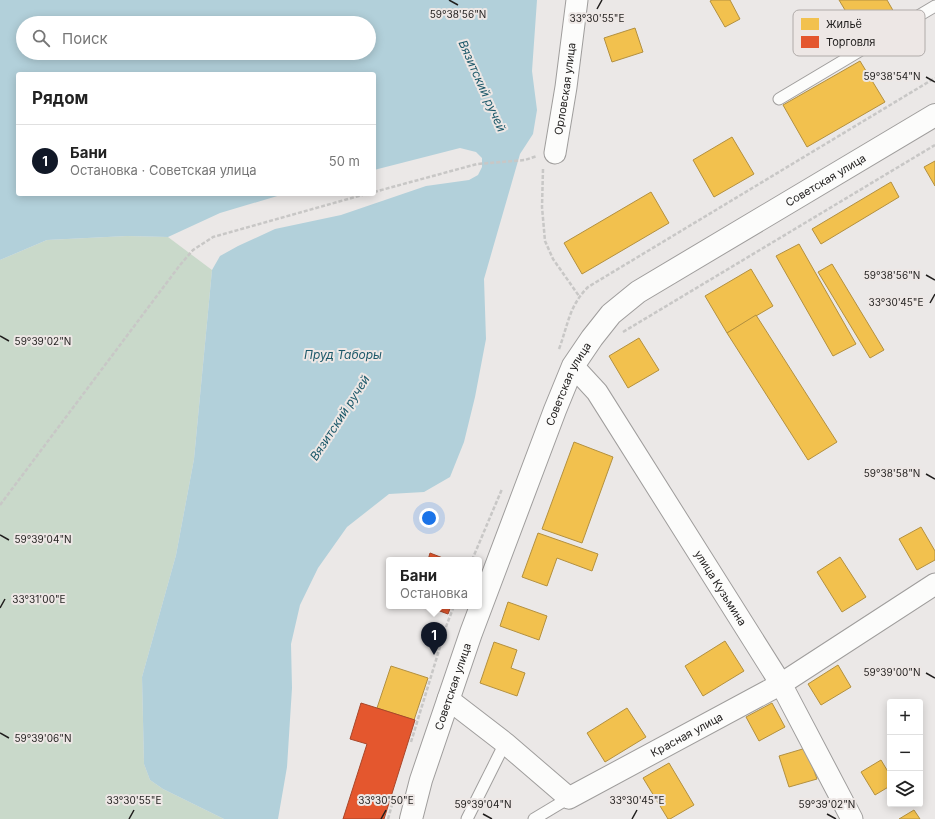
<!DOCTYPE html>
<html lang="ru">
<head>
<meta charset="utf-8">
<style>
	body { margin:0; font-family:Inter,sans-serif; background:#f2f2f2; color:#222 }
	.controls { position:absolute; right:12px; bottom:12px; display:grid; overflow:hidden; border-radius:4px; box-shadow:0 2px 10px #0003 }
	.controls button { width:36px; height:36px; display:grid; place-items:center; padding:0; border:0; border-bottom:1px solid #e0e0e0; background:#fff; color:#222; font:20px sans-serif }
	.you { position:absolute; left:429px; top:518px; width:14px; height:14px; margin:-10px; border:3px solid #fff; border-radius:50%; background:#1a73e8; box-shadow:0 0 0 6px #1a73e833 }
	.badge { display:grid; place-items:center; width:26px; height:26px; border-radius:50%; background:#111827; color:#fff; font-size:13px; font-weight:700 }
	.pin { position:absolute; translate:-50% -33px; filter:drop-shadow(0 1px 2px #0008) }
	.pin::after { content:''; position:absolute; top:21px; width:14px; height:12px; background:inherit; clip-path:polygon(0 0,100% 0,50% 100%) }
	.popup { position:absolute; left:386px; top:557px; width:96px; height:52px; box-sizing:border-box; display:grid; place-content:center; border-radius:4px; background:#fff; filter:drop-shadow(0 1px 3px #0005); font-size:13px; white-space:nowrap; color:#767676 }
	.popup b { font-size:15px; color:#222 }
	.popup::after { content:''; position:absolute; left:50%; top:100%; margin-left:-8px; border:8px solid transparent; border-top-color:#fff }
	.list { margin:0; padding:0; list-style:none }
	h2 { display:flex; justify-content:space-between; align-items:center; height:52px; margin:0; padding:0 16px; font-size:17px }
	h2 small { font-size:13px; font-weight:400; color:#767676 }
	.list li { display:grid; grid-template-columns:26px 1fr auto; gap:12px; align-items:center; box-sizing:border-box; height:72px; padding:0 16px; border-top:1px solid #e0e0e0 }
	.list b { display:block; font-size:15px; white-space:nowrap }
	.list p { margin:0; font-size:13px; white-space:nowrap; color:#767676 }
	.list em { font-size:13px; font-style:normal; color:#767676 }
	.icon { flex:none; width:22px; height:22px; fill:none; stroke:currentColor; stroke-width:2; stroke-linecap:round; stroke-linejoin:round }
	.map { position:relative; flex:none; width:935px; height:819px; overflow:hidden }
	.search { position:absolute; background:#fff; box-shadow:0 2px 10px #0003; left:16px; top:16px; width:360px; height:44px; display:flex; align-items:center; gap:10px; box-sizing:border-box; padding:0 14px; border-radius:22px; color:#767676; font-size:15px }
	.panel { position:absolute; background:#fff; box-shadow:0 2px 10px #0003; left:16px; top:72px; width:360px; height:124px; border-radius:4px }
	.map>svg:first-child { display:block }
	.green { fill:#c9d9ca }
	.water { fill:#b2d0da; fill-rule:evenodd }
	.homes { fill:#f2c14e; stroke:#b3903f }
	.shops { fill:#e4572e; stroke:#a94629 }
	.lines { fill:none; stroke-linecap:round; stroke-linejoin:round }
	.service-casing { stroke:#9f9d9c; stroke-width:13 }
	.minor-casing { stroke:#9f9d9c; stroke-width:23 }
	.primary-casing { stroke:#9f9d9c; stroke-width:24 }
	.path { stroke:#c8c7c6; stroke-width:2.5; stroke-dasharray:4 2; stroke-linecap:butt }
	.service { stroke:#fcfcfb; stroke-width:11 }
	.minor { stroke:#fcfcfb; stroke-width:21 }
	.primary { stroke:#fcfcfb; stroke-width:22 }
	.ticks { fill:none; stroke:#201e1d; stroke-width:1.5 }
	.labels { text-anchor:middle; stroke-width:4; stroke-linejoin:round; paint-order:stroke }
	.street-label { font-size:11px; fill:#201e1d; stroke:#ede7e5 }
	.water-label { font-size:12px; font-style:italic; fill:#1d596a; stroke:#ede7e5 }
	.key { fill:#ede7e5; stroke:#b0aba9; stroke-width:1 }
	.key-label { font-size:11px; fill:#201e1d }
	.ticks-label { font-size:10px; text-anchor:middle; fill:#201e1d; stroke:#ede7e5; stroke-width:4; stroke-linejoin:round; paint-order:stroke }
</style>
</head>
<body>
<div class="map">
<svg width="935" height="819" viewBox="0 0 935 819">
	<rect width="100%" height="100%" fill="#ebe8e7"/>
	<polygon class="green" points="127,236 168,237 212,270 194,459 176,555 142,677 144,764 150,780 163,789 224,819 0,819 0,260 47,240"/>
	<path class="water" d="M 0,0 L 537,0 L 532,71 L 537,110 L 533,134 L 520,154 L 484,279 L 486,339 L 475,397 L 464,442 L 450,477 L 424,492 L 389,494 L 347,527 L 318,568 L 300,605 L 291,644 L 292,688 L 287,767 L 278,819 L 224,819 L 163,789 L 150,780 L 144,764 L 142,677 L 176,555 L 194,459 L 212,270 L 220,256 L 238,246 L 275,229 L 341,215 L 426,186 L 469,180 L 478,175 L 482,167 L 482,158 L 476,152 L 460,148 L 374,170 L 374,74 L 18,74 L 18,194 L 284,194 L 220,213 L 168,237 L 127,236 L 47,240 L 0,260 ZM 23,23 L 369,23 L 369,53 L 23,53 Z"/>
	<g class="homes">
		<polygon points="712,0 730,0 740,19 725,27 710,1"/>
		<polygon points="839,0 887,0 898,19 863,40"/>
		<polygon points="635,28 643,52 612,62 604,38"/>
		<polygon points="860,61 885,102 807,147 783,105"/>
		<polygon points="732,137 754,174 714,197 693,160"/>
		<polygon points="935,161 935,186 924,167"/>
		<polygon points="891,182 899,197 821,244 812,229"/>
		<polygon points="651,192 669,223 582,274 564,243"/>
		<polygon points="799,244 856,344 833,356 776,256"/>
		<polygon points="832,264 884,350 870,358 818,272"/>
		<polygon points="751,269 773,306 727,333 705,296"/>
		<polygon points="756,315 837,442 808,460 727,333"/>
		<polygon points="639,338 659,370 628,388 609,356"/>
		<polygon points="574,442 613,457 582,543 542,529"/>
		<polygon points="921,527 935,551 935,560 917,570 899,539"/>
		<polygon points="538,533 598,554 592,571 557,558 547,586 522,577"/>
		<polygon points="840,557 866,597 842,612 817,572"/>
		<polygon points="508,602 547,616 539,640 500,626"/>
		<polygon points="725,641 744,671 703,696 685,666"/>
		<polygon points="494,642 517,650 511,668 525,673 517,696 480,683"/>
		<polygon points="838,665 851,687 821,705 808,684"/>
		<polygon points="391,666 428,678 414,720 377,708"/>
		<polygon points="772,703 785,727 759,741 746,717"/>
		<polygon points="627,708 646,737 605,762 587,733"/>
		<polygon points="806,748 817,779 789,787 779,756"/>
		<polygon points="881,760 890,775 890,786 875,795 861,772"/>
		<polygon points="669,763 694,805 670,819 668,819 643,778"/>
		<polygon points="914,810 920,819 899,819"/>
	</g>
	<g class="shops">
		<polygon points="430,553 448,560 428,560"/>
		<polygon points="426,606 451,606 448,614"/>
		<polygon points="361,703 415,720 384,819 343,819 367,744 350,739"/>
	</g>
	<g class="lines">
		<g class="service-casing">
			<g id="service">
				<polyline points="779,99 935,6"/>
				<polyline points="467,819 505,743"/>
				<polyline points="534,819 569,798"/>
			</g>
		</g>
		<g class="minor-casing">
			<g id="minor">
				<path id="s1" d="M 555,153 L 566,87 L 577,0"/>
				<path id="s2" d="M 573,366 L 597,392 L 781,684 L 852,819"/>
				<path id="s3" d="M 448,699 L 505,743 L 569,798 L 781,684 L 935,584"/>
			</g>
		</g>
		<g class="primary-casing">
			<g id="primary">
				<path id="s4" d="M 411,819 L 421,780 L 471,633 L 555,410 L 573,366 L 592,338 L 611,314 L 638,292 L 935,115"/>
			</g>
		</g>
		<g class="path">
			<polyline points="543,169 542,207 545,241 553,259 579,296"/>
			<polyline points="374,192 477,164 525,160 537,156"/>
			<polyline points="623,332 935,145"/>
			<path d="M 559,349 C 568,325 569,306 588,287 L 935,78"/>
			<polyline points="0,505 180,265 193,250 213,237 366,194"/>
			<polyline points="472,560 502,489"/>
			<polyline points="411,742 447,624 454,606"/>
			<polyline points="388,819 395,794"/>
		</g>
		<use href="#service" class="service"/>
		<use href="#minor" class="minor"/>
		<use href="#primary" class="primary"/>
	</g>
	<path class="ticks" d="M 449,0 L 458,5M 597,9 L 602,0M 926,77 L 935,82M 926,275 L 935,280M 930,303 L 935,294M 0,336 L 9,341M 926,474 L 935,479M 0,535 L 9,540M 0,608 L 5,599M 926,673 L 935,678M 0,733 L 9,738M 483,814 L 492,819M 827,814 L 836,819M 129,819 L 134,810M 381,819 L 386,810M 632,819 L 637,810"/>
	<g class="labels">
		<g class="street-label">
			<text dy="4" stroke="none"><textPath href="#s1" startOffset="65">Орловская улица</textPath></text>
			<text dy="4" stroke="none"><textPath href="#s4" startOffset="799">Советская улица</textPath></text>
			<text dy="4" stroke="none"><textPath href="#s4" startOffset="463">Советская улица</textPath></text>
			<text dy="4" stroke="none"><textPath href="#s2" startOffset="267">улица Кузьмина</textPath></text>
			<text dy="4" stroke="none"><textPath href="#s4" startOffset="139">Советская улица</textPath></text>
			<text dy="4" stroke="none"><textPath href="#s3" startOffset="290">Красная улица</textPath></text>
		</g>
		<g class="water-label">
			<text transform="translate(482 86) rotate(66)" y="4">Вязитский ручей</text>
			<text x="343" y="359">Пруд Таборы</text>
			<text transform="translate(340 418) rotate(-57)" y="4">Вязитский ручей</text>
		</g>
	</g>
	<rect x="793" y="10" width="132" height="46" rx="6" class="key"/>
	<rect x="801" y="18" width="18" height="12" fill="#f2c14e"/>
	<rect x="801" y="36" width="18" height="12" fill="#e4572e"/>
	<g class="key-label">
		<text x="826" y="28">Жильё</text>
		<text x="826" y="46">Торговля</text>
	</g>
	<g class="ticks-label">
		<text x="458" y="18">59°38'56"N</text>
		<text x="597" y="22">33°30'55"E</text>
		<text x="892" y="80">59°38'54"N</text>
		<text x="892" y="279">59°38'56"N</text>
		<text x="896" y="306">33°30'45"E</text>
		<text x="43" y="345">59°39'02"N</text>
		<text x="892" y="477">59°38'58"N</text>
		<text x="43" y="543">59°39'04"N</text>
		<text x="39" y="603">33°31'00"E</text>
		<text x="892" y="676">59°39'00"N</text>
		<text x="43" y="742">59°39'06"N</text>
		<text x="134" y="804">33°30'55"E</text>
		<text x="386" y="804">33°30'50"E</text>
		<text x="637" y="804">33°30'45"E</text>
		<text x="483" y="808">59°39'04"N</text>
		<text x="827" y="808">59°39'02"N</text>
	</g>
</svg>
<div class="controls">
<button>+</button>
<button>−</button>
<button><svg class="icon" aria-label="layers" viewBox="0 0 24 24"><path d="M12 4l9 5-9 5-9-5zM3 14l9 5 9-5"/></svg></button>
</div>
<div class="you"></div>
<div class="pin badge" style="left:434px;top:655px">1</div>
<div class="popup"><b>Бани</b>Остановка</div>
<div class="search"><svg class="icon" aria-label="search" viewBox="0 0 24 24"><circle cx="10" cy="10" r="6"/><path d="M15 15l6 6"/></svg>Поиск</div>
<section class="panel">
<h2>Рядом<small></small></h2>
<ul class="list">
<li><span class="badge">1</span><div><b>Бани</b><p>Остановка · Советская улица</p></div><em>50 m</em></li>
</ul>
</section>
</div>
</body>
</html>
